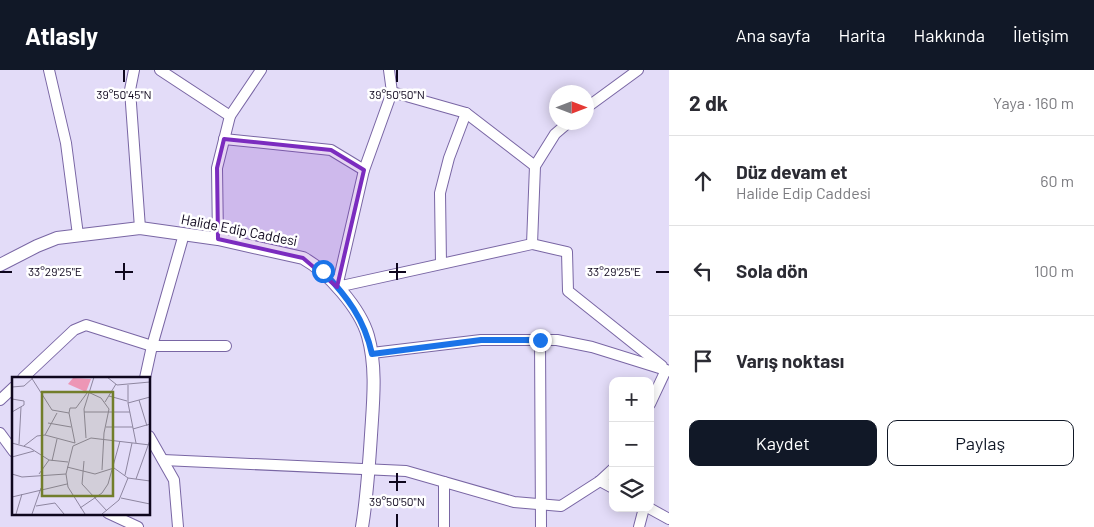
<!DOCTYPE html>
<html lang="tr">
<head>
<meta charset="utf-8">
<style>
	body { margin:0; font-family:Barlow,sans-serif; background:#f7f7f7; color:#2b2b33 }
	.controls { position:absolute; right:15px; bottom:15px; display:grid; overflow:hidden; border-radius:10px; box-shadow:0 2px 12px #0003 }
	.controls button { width:45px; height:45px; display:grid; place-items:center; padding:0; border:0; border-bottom:1px solid #e1e1e2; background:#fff; color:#2b2b33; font:25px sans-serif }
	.compass { position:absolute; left:549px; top:15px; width:45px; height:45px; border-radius:50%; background:#fff; box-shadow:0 2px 12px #0003; rotate:90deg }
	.stop { position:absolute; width:15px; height:15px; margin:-11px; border:4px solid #1a73e8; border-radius:50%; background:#fff }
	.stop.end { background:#1a73e8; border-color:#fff; box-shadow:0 1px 5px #0008 }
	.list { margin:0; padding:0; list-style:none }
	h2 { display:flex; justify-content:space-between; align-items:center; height:65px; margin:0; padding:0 20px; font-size:21px }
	h2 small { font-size:16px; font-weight:400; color:#7c7c81 }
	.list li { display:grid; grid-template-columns:32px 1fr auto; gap:15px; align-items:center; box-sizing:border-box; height:90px; padding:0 20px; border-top:1px solid #e1e1e2 }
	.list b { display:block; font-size:19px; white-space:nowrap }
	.list p { margin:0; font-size:16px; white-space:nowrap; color:#7c7c81 }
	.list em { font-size:16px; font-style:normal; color:#7c7c81 }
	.actions { display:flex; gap:10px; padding:15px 20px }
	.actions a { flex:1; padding:11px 0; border:1px solid #111827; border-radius:10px; text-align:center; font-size:18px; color:#111827 }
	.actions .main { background:#111827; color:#fff }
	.icon { flex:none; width:28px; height:28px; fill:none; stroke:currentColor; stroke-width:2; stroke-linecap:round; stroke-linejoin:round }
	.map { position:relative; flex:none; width:669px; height:457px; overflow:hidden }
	header { display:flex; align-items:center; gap:30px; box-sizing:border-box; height:70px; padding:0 25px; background:#111827; color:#fff }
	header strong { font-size:24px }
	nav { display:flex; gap:28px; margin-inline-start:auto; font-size:18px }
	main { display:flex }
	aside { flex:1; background:#fff }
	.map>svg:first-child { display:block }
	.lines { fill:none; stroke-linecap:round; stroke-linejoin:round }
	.minor-casing { stroke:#7966a4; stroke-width:12 }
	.tertiary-casing { stroke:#7966a4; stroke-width:14 }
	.minor { stroke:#fff; stroke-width:10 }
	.tertiary { stroke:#fff; stroke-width:12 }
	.route { stroke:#1a73e8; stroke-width:6 }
	.marked { fill:#7b2cbf; fill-opacity:0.2; stroke:#7b2cbf; stroke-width:4; stroke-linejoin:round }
	.ticks { fill:none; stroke:#0e061d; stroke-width:2 }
	.labels { text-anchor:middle; stroke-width:5; stroke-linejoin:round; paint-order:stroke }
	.street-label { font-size:14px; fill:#0e061d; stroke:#fff }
	.inset-road { fill:none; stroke:#8e86a0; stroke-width:1 }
	.view { fill:#727e2b; fill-opacity:0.15; stroke:#727e2b; stroke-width:2.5 }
	.inset-edge { fill:none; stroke:#0e061d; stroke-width:2.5 }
	.ticks-label { font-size:12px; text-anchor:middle; fill:#0e061d; stroke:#fff; stroke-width:5; stroke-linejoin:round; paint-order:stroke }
</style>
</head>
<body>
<header>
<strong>Atlasly</strong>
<nav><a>Ana sayfa</a><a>Harita</a><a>Hakkında</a><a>İletişim</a></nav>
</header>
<main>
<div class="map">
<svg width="669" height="457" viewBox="0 0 669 457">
	<rect width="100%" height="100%" fill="#e3dcf8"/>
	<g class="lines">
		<g class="minor-casing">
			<g id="minor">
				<polyline points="49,0 66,73 78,165"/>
				<polyline points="134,0 130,20 140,158"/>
				<polyline points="160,0 230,46"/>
				<polyline points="389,0 392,22 364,100 337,217 532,174 535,96 555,64 569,52"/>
				<polyline points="392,22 466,43 535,96"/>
				<polyline points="586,38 638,0"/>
				<polyline points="224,69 331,80 364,100"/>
				<polyline points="218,169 217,98 230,46 261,0"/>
				<polyline points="532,174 567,182 568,221 662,296"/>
				<polyline points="441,193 440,123 449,88 466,43"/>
				<polyline points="540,270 541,457"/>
				<polyline points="372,283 481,270 557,270 592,277 669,301"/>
				<polyline points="23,308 74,260 86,255 152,276 226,276"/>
				<polyline points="145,308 152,276 184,164"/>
				<polyline points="0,330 14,317"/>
				<polyline points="650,334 666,300"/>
				<polyline points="0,363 14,382"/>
				<polyline points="149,366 174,410 178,457"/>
				<polyline points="163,390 406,401 514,432 561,436 600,411 613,399"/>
				<polyline points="600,411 613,418"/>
				<polyline points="649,438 669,449"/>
				<polyline points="108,443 138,457"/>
				<polyline points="444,457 444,412"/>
				<polyline points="639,457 644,438"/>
			</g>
		</g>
		<g class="tertiary-casing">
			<path id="tertiary" d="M 0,195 L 37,176 L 57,168 L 140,158 L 218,169 L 303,188 C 328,202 360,238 368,266 C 377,298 373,333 371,365 C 369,396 367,427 362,457"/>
		</g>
		<use href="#minor" class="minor"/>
		<use href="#tertiary" class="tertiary"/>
	</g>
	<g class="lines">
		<path class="route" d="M 323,201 C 347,227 364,248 372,284 L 481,270 L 540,270"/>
	</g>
	<path class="marked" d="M 224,69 L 331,80 L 364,100 L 337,217 L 303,188 L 218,169 L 217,98 Z"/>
	<path class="ticks" d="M 124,0 L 124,12M 397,0 L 397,12M 124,193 L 124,210M 397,193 L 397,210M 0,202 L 12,202M 115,202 L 133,202M 389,202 L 406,202M 656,202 L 669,202M 397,403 L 397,421M 389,412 L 406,412M 397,444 L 397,457"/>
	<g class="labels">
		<g class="street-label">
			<text transform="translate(239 160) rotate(11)" y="5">Halide Edip Caddesi</text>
		</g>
	</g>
	<g transform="translate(12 307)">
		<rect width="138" height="138" fill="#e3dcf8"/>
		<path d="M 61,1 L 79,2 L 74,15 L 56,7 Z" fill="#ed96b5"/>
		<path class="inset-road" d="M 95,0 L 105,8 L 138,5M 116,8 L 116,26 L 124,66M 0,10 L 12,9 L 22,0M 76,15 L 89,21 L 97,32 L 92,56 L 90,93M 97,19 L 115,24M 0,22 L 12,24 L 12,28 L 0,35M 127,23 L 135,49M 93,25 L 104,7M 116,26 L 138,20M 72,35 L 118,35M 57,36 L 58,31 L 64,31 L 75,16M 36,46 L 59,50M 94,50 L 121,50M 121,52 L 138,47M 33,58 L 45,36M 74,61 L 72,32 L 82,0M 0,66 L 18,71 L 37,83 L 56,85M 7,67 L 9,30M 12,69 L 25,59 L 33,58 L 63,66 L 57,36 L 40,33 L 19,0M 0,80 L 22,74M 40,84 L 45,62M 72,84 L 70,107 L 95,134M 55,90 L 83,97 L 102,91 L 116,101 L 138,104M 0,97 L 10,100 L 54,97M 27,97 L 37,83M 113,98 L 120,66M 124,102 L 138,63M 0,120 L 55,107M 109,121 L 138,127M 24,129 L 43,126 L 52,137M 68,131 L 90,116 L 96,107 L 108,64M 4,137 L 10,117M 20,137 L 29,111M 73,137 L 56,110 L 54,97 L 61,69 L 79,61 L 138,68M 90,137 L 107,123 L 116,101"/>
		<path class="view" d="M 30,15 L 101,15 L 101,119 L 30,119 Z"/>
		<rect width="138" height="138" class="inset-edge"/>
	</g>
	<g class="ticks-label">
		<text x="124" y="29">39°50'45"N</text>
		<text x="397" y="29">39°50'50"N</text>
		<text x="614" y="206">33°29'25"E</text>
		<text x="55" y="206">33°29'25"E</text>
		<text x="397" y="436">39°50'50"N</text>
	</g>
</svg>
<div class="controls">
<button>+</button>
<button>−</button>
<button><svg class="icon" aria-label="layers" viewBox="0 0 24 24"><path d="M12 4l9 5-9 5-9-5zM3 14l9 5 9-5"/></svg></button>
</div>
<svg class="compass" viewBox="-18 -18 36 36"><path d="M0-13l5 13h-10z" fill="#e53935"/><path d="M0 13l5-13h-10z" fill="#7c7c81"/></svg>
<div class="stop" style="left:323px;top:201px"></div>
<div class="stop end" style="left:540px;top:270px"></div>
</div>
<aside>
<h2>2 dk<small>Yaya · 160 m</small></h2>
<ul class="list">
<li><svg class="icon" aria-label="ahead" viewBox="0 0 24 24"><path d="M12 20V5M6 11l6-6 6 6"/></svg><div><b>Düz devam et</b><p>Halide Edip Caddesi</p></div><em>60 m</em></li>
<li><svg class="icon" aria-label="left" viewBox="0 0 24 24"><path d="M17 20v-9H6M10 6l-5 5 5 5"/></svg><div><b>Sola dön</b></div><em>100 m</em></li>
<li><svg class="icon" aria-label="arrive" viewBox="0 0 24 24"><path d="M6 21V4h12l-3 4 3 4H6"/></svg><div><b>Varış noktası</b></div></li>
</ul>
<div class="actions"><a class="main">Kaydet</a><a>Paylaş</a></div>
</aside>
</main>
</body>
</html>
